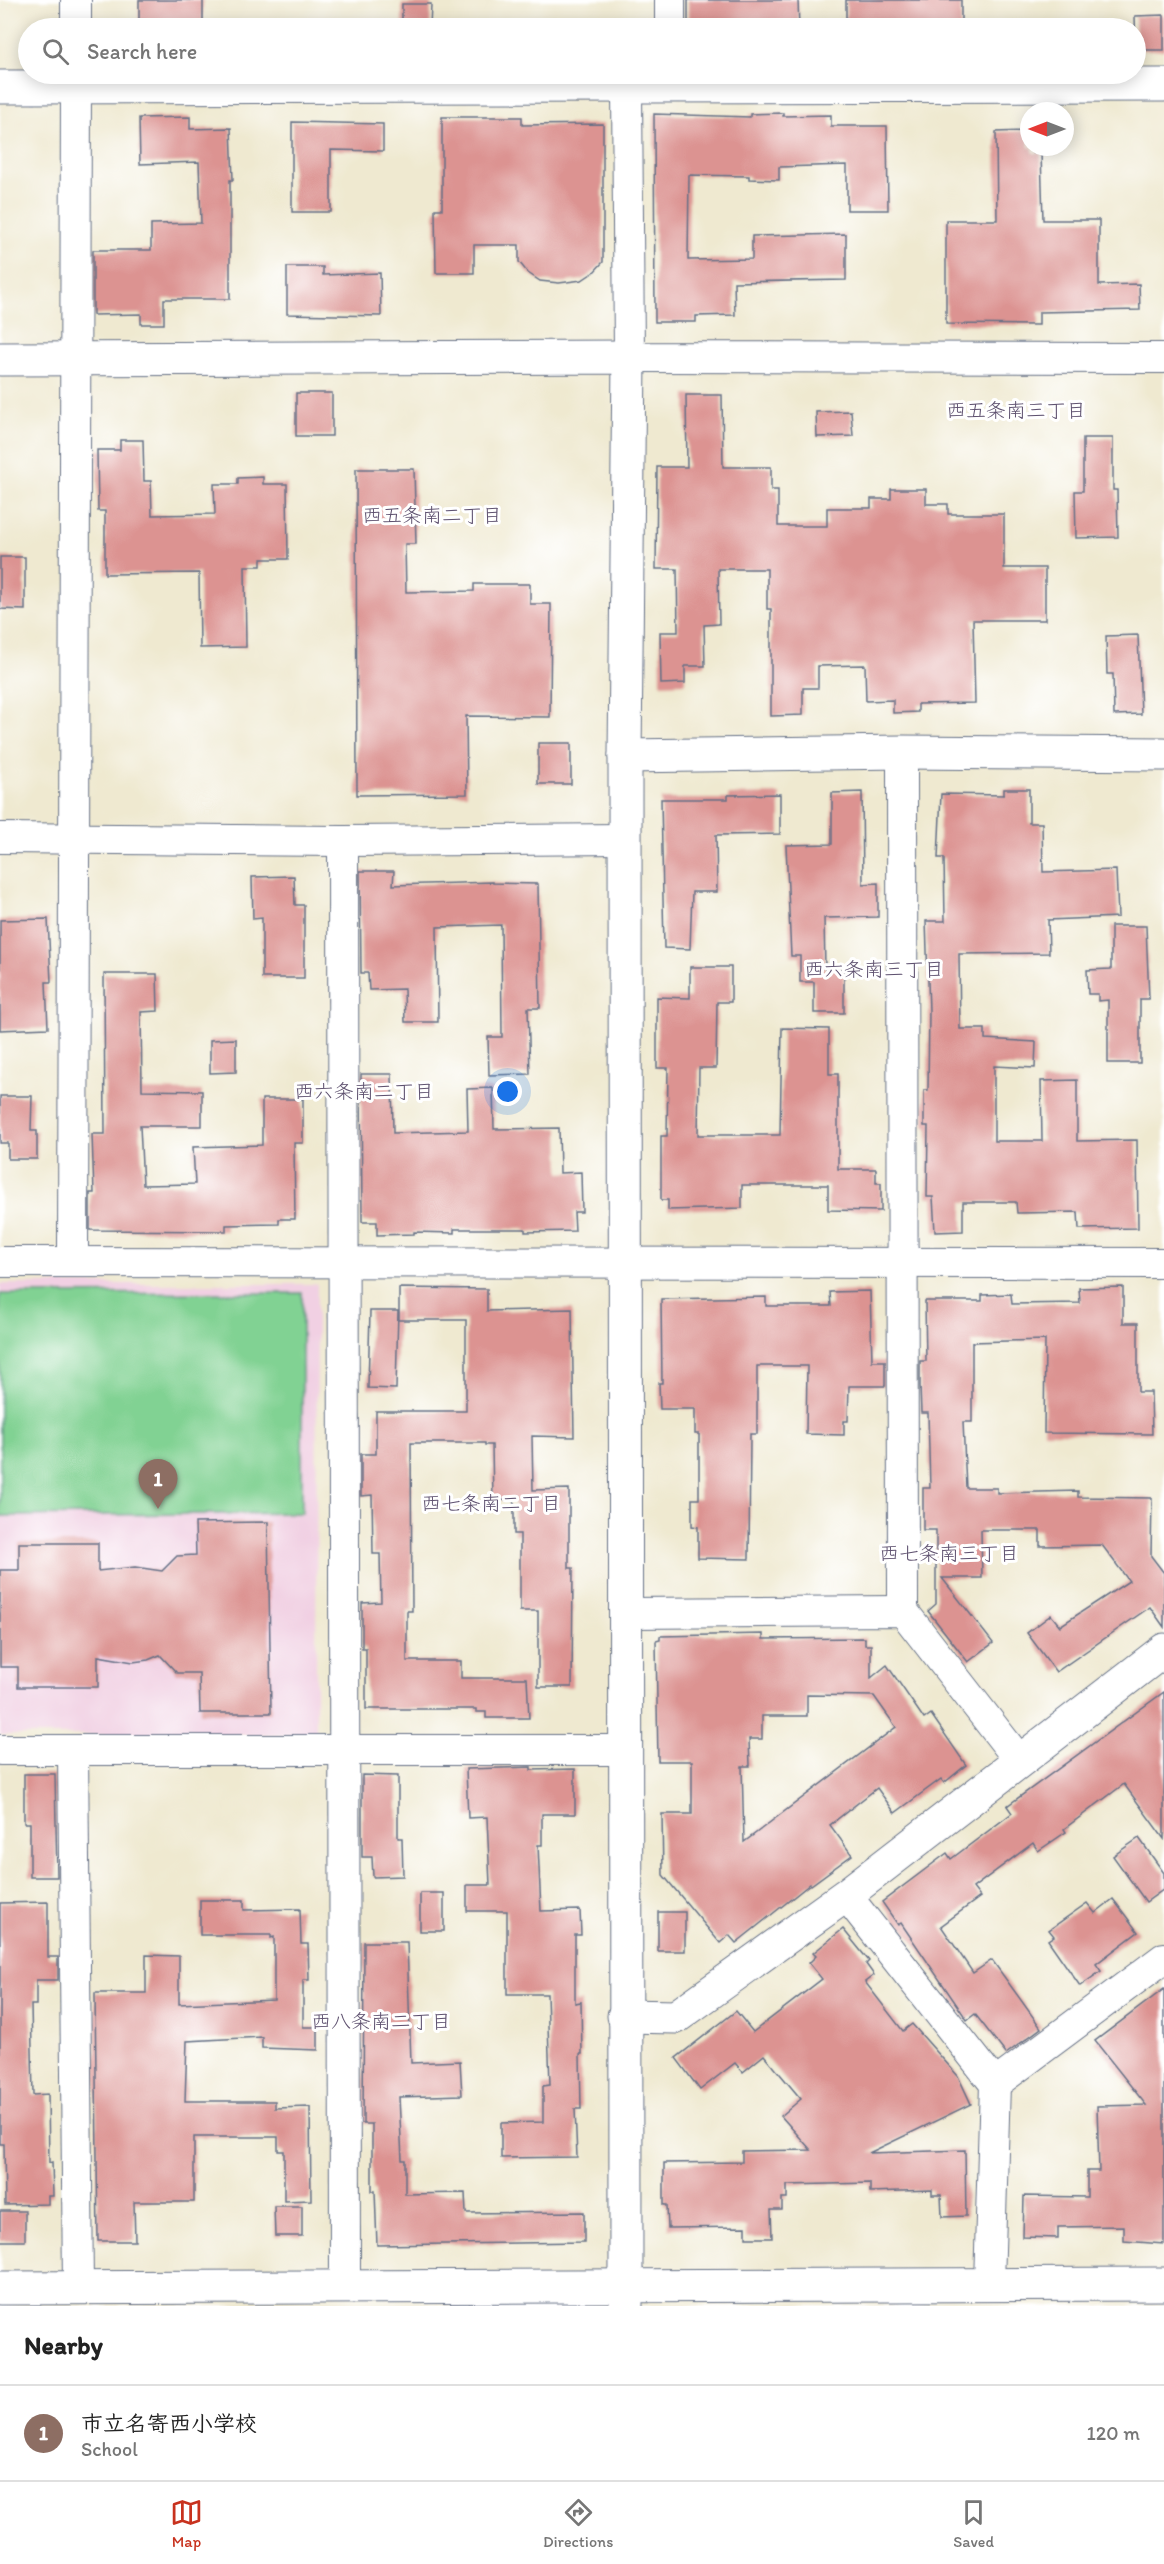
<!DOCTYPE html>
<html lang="en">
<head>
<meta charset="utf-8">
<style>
	body { margin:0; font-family:Itim,"Klee One",sans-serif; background:#f6f6f6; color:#222 }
	.compass { position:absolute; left:1020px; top:102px; width:54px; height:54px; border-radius:50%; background:#fff; box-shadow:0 3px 15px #0003; rotate:270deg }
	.you { position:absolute; left:508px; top:1092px; width:21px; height:21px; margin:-15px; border:4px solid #fff; border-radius:50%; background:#1a73e8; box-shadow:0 0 0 9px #1a73e833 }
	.badge { display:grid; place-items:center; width:39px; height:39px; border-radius:50%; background:#c8321e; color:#fff; font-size:20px; font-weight:700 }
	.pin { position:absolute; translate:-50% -50px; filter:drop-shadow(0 2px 3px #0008) }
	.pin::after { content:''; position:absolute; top:32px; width:21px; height:18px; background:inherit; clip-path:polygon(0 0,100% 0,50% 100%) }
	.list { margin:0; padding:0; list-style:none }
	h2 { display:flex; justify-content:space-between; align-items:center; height:78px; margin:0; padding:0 24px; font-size:26px }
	h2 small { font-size:20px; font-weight:400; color:#767676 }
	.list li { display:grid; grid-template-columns:39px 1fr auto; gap:18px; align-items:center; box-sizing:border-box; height:96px; padding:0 24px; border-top:2px solid #e0e0e0 }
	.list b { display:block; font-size:22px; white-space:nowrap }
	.list p { margin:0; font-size:20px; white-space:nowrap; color:#767676 }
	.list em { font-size:20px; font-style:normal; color:#767676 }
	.icon { flex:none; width:33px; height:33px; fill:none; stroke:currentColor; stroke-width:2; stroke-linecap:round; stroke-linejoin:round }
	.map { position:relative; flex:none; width:1164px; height:2306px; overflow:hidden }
	.search { position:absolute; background:#fff; box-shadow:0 3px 15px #0003; left:18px; right:18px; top:18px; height:66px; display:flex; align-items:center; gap:15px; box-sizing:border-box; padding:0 21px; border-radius:33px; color:#767676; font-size:22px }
	.sheet { height:174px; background:#fff }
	nav { display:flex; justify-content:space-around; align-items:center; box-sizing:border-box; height:84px; border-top:2px solid #e0e0e0; background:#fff; font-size:16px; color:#767676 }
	nav a { display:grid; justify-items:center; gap:3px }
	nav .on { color:#c8321e }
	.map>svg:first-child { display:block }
	.built { fill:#f1d0e3 }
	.green { fill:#81d293; stroke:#4e8078; stroke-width:1.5 }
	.building { fill:#dc9391; fill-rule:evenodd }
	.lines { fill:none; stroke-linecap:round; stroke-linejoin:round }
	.minor-casing { stroke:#657086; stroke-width:32 }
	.tertiary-casing { stroke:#657086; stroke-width:35 }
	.minor { stroke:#fff; stroke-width:30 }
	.tertiary { stroke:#fff; stroke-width:33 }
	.labels { text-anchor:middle; stroke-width:6; stroke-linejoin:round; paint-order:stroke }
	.neighbourhood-label { font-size:20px; fill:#5f5270; stroke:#fff }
</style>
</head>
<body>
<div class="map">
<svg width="1164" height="2306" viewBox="0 0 1164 2306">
	<rect width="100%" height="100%" fill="#fff"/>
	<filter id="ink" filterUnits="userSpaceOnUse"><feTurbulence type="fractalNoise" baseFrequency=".0167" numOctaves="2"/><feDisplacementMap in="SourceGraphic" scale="12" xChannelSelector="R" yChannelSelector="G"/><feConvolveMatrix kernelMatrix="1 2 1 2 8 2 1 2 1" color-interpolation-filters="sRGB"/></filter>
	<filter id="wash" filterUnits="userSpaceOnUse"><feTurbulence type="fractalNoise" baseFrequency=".008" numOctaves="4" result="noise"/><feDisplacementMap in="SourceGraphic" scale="24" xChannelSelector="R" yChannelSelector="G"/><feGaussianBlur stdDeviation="1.35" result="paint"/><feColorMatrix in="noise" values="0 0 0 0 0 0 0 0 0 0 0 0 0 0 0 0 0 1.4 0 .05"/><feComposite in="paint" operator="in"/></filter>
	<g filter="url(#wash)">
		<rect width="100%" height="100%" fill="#efe9d0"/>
		<polygon class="built" points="0,1284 317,1284 316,1735 0,1735"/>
		<polygon class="green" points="302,1293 302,1513 0,1516 0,1294"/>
		<g id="blocks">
			<g class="building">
				<rect x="139" y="0" width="64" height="28"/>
				<polygon points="688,0 798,0 799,28 688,28"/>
				<rect x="846" y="0" width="115" height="28"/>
				<polygon points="402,4 431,4 430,28 402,28"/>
				<polygon points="1164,15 1164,50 1136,50 1135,16"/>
				<polygon points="783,113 783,116 831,115 831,126 887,126 888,210 847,210 847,165 779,167 779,180 749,179 749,176 689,175 688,260 752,259 752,236 846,234 846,280 734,282 735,315 696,316 696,322 655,322 654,114 750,117 750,114"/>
				<polygon points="190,117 190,129 231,128 233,180 230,180 230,299 164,299 164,324 141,324 141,314 93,315 93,250 151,250 151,224 201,223 199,162 140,164 139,118"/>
				<polygon points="442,117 522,117 522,125 603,124 603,262 594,272 582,280 559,283 540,281 528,273 519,262 519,245 474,245 474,273 436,273 435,209 442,209"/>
				<polygon points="292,122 383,124 383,151 331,150 331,212 292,212"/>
				<polygon points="1029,131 1029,147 1033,147 1033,153 1041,153 1043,220 1099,220 1099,285 1139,284 1140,310 1039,312 1039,325 946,324 946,220 997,220 996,132"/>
				<polygon points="287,267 323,267 323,275 380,273 381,316 287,314"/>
				<rect x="296" y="393" width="36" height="43"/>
				<polygon points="686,395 722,395 723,467 771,467 771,490 778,490 778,526 827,526 827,508 871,508 871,499 891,499 891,489 926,489 926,504 948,504 948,514 1004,514 1004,568 1045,568 1045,620 973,620 975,703 918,704 918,712 893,713 893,700 866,701 865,665 818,666 818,688 803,688 803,715 771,716 771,609 767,609 767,569 718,569 719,624 704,625 705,666 685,666 685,683 661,684 660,632 678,632 677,569 656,569 657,467 687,467"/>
				<polygon points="851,411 853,436 817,437 816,412"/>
				<polygon points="1083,438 1113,438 1113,490 1117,490 1118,537 1076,538 1075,491 1083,491"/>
				<polygon points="120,440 143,440 144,481 151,481 152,515 215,514 214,484 238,484 238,478 263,477 263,484 287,484 288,559 261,559 261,566 245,566 246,647 200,648 199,573 105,574 105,511 98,511 97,450 120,450"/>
				<polygon points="356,469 414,469 416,544 405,544 406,592 474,591 474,584 530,584 530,604 551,604 550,717 466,716 467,794 357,795"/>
				<polygon points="0,557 25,557 25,610 0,609"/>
				<polygon points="1138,635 1141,714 1114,715 1113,674 1107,674 1106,636"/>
				<rect x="538" y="743" width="33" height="41"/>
				<polygon points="1004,789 1029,789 1029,823 1042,823 1043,872 1116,870 1118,917 1048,920 1049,953 959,954 960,1029 985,1029 985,1039 1036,1042 1035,1068 994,1066 994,1141 1042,1141 1041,1081 1077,1080 1077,1141 1137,1140 1138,1228 1079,1229 1078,1212 1017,1213 1016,1202 963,1202 963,1231 935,1232 933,1197 927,1197 928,1126 924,1126 924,1090 928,1090 929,1011 926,921 945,921 944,858 938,858 941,794 1004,795"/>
				<polygon points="862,792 863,884 878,883 878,917 824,918 825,969 844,969 844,1013 814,1013 814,982 800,982 800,956 791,956 786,845 832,844 832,793"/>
				<polygon points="780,794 780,834 716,835 717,892 692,892 690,949 664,948 661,799 728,799 728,795"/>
				<polygon points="360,871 394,871 393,885 493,882 493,883 538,884 540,1008 528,1008 530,1074 489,1075 488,1037 502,1037 501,925 437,927 438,1022 405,1022 404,989 369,990 368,973 361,973"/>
				<polygon points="294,876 295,905 304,905 304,978 262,978 262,918 253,919 252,877"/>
				<polygon points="48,919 51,982 46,982 48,1028 0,1030 0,920"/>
				<polygon points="1111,926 1146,926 1149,999 1140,999 1140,1063 1108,1063 1108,1000 1098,1001 1098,994 1088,994 1087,970 1111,969"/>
				<polygon points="690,967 731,967 731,1002 717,1002 716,1068 699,1068 698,1135 780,1135 782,1028 829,1029 829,1074 838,1074 838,1169 876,1169 876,1183 881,1183 881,1211 828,1210 828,1185 742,1185 742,1208 668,1210 668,1200 661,1200 661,1136 667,1136 668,1068 657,1068 657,997 690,998"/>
				<polygon points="104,974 157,974 158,1011 141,1012 142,1090 202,1091 202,1126 140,1126 143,1185 195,1184 193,1147 262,1145 262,1099 303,1099 303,1143 294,1143 295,1219 279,1219 279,1224 226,1225 226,1231 90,1230 90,1193 94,1193 92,1134 105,1134"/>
				<polygon points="236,1039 236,1072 210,1073 210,1040"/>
				<polygon points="361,1074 392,1074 393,1133 468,1131 467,1089 493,1088 494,1129 559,1128 560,1173 581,1172 582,1212 574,1212 575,1231 525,1232 525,1229 454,1229 454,1233 414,1232 414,1234 377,1235 377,1222 362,1222"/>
				<polygon points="0,1096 32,1096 31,1131 37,1131 37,1159 8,1159 8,1143 0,1143"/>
				<polygon points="1123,1287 1123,1323 1138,1323 1138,1392 1151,1392 1152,1434 1044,1433 1045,1340 972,1342 972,1422 963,1422 966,1488 997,1488 997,1493 1078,1491 1078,1497 1152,1498 1151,1556 1164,1573 1164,1627 1150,1607 1056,1672 1027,1633 1051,1615 1060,1626 1129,1581 1102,1545 1040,1546 1040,1530 981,1530 982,1578 942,1578 993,1643 968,1662 928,1611 936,1604 936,1530 923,1530 923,1488 930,1488 928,1413 921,1413 920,1386 920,1361 926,1361 925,1301 982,1301 982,1295 1011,1294 1012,1304 1080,1303 1079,1288"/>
				<polygon points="399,1288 487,1289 487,1311 572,1309 574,1437 532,1436 533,1490 569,1489 569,1568 573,1568 572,1687 538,1687 538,1611 520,1611 520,1534 514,1534 514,1499 493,1500 492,1445 485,1445 485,1443 411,1443 412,1611 407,1611 407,1661 461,1661 461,1678 527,1678 529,1718 486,1718 486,1712 476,1712 476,1709 366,1709 366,1648 362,1648 362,1603 381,1602 380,1554 373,1554 372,1495 361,1496 361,1454 376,1454 376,1411 466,1411 466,1320 399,1320"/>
				<polygon points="870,1291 872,1361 885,1361 885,1386 849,1386 848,1421 844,1421 844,1435 806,1434 807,1366 757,1366 757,1434 750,1434 749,1559 698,1558 698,1527 692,1526 692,1499 699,1499 699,1434 695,1434 695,1409 660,1409 659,1383 662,1383 661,1299 766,1297 766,1306 831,1306 830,1292"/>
				<polygon points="370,1311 398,1311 396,1389 368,1388"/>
				<polygon points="268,1522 271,1713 200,1713 199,1673 177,1673 160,1655 148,1660 133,1662 98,1656 98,1687 18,1687 18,1667 0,1667 0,1570 19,1570 19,1543 98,1543 98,1571 135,1567 162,1571 177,1556 196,1555 195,1523"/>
				<path d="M 763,1634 L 763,1639 L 865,1638 L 865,1645 L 871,1645 L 871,1678 L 887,1665 L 924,1719 L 931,1714 L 966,1765 L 944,1783 L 941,1779 L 895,1813 L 877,1788 L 830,1825 L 852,1855 L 811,1885 L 810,1884 L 736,1943 L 729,1935 L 720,1943 L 663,1875 L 662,1814 L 692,1814 L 692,1761 L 658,1761 L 656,1641 L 660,1640 L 660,1636 ZM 807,1695 L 874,1696 L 896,1727 L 744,1842 L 742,1766 L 750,1766 L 749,1739 L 762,1739 L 762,1716 L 807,1716 Z"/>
				<polygon points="1164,1692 1164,1839 1124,1784 1064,1829 1066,1832 1038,1851 1033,1843 973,1888 980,1897 941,1926 973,1973 992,1960 1041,2028 1006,2054 975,2014 967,2020 901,1923 898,1925 882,1902 947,1853 951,1859 1012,1813 1007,1806"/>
				<polygon points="531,1767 531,1770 575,1769 575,1814 542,1814 542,1845 538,1845 541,1911 580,1910 581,1935 575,1935 575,2003 581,2002 582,2054 580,2054 581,2109 575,2109 577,2157 501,2158 501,2123 543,2122 543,2086 550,2085 547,1994 507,1994 507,1911 467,1911 467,1885 490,1885 487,1817 468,1818 466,1769"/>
				<polygon points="24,1774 55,1774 57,1877 30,1877 30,1823 24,1823"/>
				<polygon points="362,1775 398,1776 398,1838 402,1838 403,1876 373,1877 372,1857 362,1857"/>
				<polygon points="1139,1838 1164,1873 1164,1889 1146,1902 1113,1856"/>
				<rect x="420" y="1893" width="24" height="38"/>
				<polygon points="1113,1899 1138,1932 1096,1964 1101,1971 1080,1986 1048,1940 1054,1936 1049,1930 1087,1903 1095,1913"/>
				<polygon points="200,1900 244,1900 244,1910 300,1909 301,1944 308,1944 309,1980 303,1980 303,2027 318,2027 318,2050 262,2048 262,2037 187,2041 185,2101 275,2101 275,2108 310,2107 311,2200 284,2201 284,2151 278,2151 278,2137 194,2137 194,2202 134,2202 135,2241 98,2241 95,1993 146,1993 146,1955 179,1956 179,2004 274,2000 274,1937 271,1938 271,1935 200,1935"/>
				<polygon points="48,1902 48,1957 58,1957 58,1980 36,1980 36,2005 31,2005 33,2095 48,2094 49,2163 52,2162 53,2196 48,2196 48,2204 5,2205 4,2144 0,2144 0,1903"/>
				<rect x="658" y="1912" width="27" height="39"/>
				<polygon points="843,1929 869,1961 866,1964 874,1975 865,1982 903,2031 912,2024 958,2076 971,2104 869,2153 965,2150 966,2216 942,2217 941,2195 932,2195 932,2190 870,2192 870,2183 787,2185 787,2198 782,2198 782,2210 771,2210 772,2238 746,2238 746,2227 668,2228 667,2205 664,2205 664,2163 742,2162 742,2151 811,2150 781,2116 801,2099 764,2055 743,2072 735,2063 700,2090 676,2058 736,2011 753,2032 822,1979 809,1963 816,1956 813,1953"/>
				<polygon points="364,1942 407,1942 411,2063 460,2061 462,2095 399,2097 402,2160 405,2160 405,2194 465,2193 466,2213 584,2212 584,2242 377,2245 375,2191 372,2191 372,2124 363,2124"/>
				<polygon points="1164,1989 1164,2244 1124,2241 1124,2226 1058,2227 1058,2238 1023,2237 1024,2196 1087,2197 1087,2171 1099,2171 1097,2106 1146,2105 1095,2041"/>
				<polygon points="274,2206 302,2206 302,2236 275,2236"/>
				<rect x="0" y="2211" width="25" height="30"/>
			</g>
		</g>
	</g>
	<g filter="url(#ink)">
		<use href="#blocks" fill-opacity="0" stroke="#657086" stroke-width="1.5"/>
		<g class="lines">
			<g class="minor-casing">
				<g id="minor">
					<polyline points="76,28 76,0"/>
					<polyline points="670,28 670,0"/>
					<polyline points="627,86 629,357 1164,358"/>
					<polyline points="902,752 903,1611"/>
					<polyline points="0,838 343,841 625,839"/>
					<polyline points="343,841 345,2288"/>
					<polyline points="73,1261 76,74"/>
					<polyline points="0,1262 1164,1263"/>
					<polyline points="626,1613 903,1611 1019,1760"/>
					<polyline points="0,1750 627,1750"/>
					<polyline points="73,1750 78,2288"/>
					<polyline points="846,1895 995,2084 989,2283"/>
					<polyline points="995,2084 1164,1958"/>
				</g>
			</g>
			<g class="tertiary-casing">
				<g id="tertiary">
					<polyline points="0,87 1164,85"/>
					<polyline points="0,359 629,357 625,756 626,2306"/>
					<polyline points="625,756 902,752 1164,754"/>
					<polyline points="624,2016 676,2017 846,1895 1164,1650"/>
					<polyline points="0,2288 1164,2284"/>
				</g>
			</g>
			<use href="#minor" class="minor"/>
			<use href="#tertiary" class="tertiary"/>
		</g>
	</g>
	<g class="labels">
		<g class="neighbourhood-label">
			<text x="1016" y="417">西五条南三丁目</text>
			<text x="432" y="522">西五条南二丁目</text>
			<text x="874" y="976">西六条南三丁目</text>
			<text x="364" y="1098">西六条南二丁目</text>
			<text x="491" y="1510">西七条南二丁目</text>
			<text x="949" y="1560">西七条南三丁目</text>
			<text x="381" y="2028">西八条南二丁目</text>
		</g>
	</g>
</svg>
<svg class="compass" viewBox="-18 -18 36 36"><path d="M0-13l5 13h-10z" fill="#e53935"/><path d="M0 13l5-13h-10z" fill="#767676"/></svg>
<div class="you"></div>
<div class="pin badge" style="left:158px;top:1509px;background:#8d6e63">1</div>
<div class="search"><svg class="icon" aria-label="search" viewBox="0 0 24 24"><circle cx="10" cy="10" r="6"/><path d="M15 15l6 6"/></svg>Search here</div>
</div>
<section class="sheet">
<h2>Nearby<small></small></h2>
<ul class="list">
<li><span class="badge" style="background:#8d6e63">1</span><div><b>市立名寄西小学校</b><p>School</p></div><em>120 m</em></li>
</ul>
</section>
<nav>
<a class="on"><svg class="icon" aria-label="map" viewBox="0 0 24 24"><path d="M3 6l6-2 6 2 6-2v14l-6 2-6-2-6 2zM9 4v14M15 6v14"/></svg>Map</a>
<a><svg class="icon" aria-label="directions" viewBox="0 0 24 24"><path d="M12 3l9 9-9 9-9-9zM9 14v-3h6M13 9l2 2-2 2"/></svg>Directions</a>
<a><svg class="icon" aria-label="saved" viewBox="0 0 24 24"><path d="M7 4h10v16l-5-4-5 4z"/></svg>Saved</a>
</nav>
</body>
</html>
